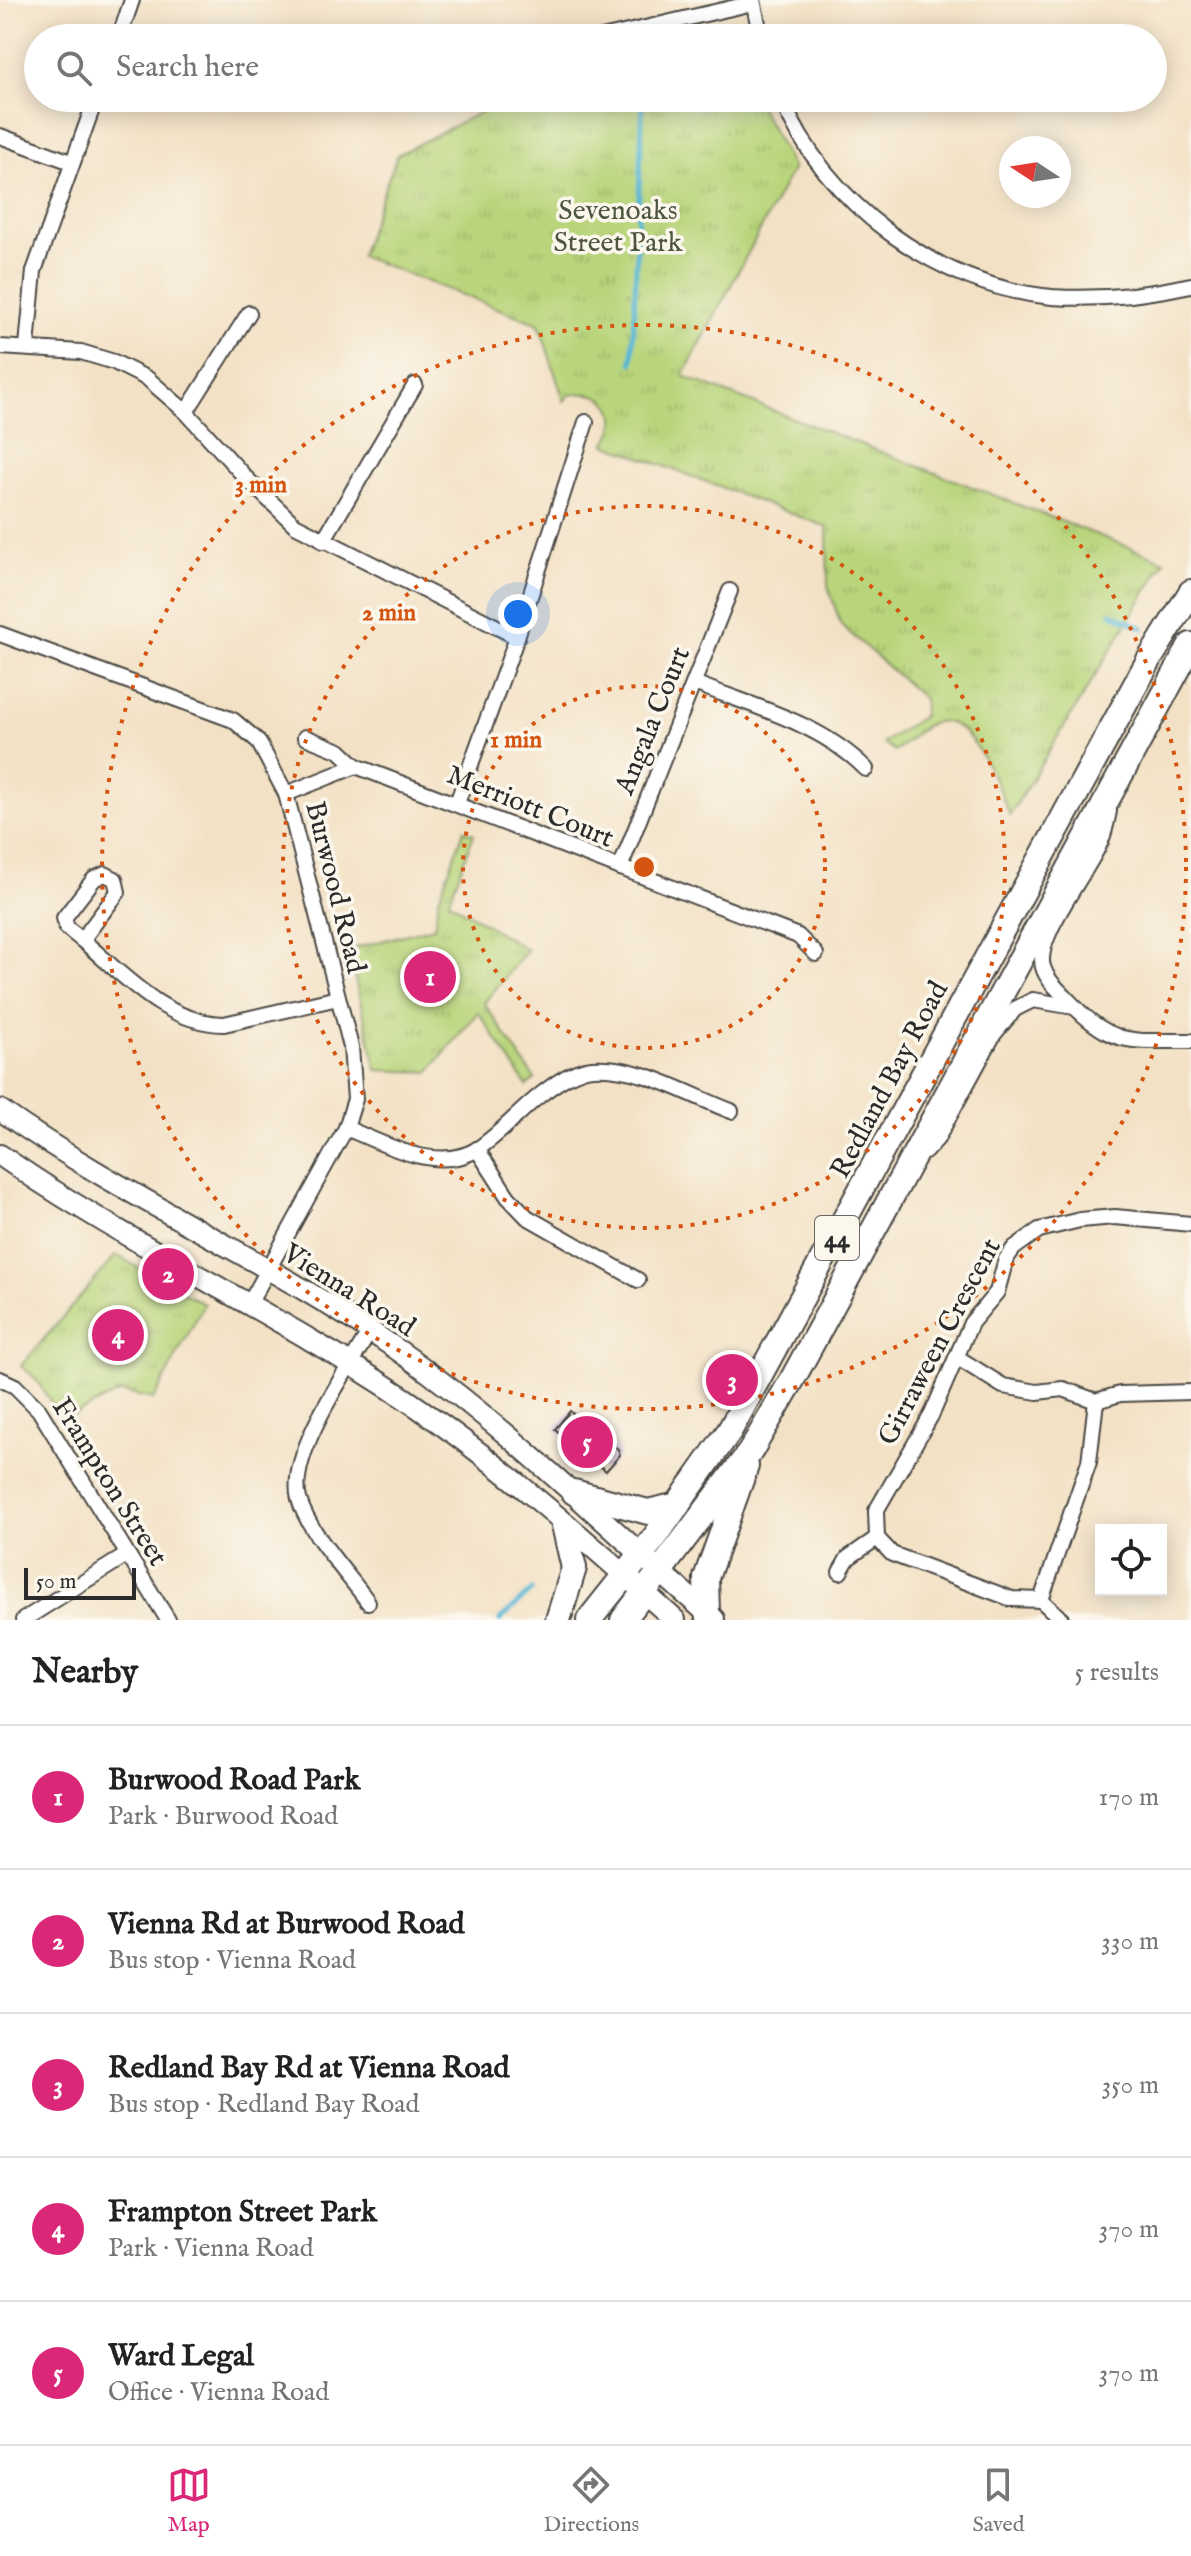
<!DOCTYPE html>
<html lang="en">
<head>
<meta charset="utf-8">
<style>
	body { margin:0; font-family:"IM FELL English",serif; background:#f2f2f2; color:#222 }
	.controls { position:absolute; right:24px; bottom:24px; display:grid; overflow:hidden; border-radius:0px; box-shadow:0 4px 20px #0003 }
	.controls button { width:72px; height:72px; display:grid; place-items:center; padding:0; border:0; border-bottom:2px solid #e0e0e0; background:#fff; color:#222; font:40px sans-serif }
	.compass { position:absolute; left:999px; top:136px; width:72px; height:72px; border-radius:50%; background:#fff; box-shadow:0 4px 20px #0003; rotate:282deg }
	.scale { position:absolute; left:24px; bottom:20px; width:112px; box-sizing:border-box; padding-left:8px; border:4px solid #2b2b2b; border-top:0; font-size:22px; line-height:28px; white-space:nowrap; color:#2b2b2b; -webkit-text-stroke:6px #fbf7ec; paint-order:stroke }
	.you { position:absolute; left:518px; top:614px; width:28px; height:28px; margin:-20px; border:6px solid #fff; border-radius:50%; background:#1a73e8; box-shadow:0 0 0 12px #1a73e833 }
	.badge { display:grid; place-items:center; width:52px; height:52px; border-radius:50%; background:#db2777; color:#fff; font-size:26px; font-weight:700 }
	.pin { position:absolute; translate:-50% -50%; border:4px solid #fff; box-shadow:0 2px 8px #0006 }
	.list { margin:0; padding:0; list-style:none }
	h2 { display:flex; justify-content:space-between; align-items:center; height:104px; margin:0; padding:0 32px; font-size:34px }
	h2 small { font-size:26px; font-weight:400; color:#767676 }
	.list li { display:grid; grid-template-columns:52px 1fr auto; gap:24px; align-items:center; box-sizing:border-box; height:144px; padding:0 32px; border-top:2px solid #e0e0e0 }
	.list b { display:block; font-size:30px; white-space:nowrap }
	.list p { margin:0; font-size:26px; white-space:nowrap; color:#767676 }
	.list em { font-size:26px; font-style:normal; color:#767676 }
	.icon { flex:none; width:44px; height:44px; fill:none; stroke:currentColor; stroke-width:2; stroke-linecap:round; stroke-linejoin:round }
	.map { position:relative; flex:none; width:1191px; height:1620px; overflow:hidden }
	.search { position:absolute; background:#fff; box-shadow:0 4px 20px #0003; left:24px; right:24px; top:24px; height:88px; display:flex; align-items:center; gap:20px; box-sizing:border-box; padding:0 28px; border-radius:44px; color:#767676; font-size:30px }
	.sheet { height:824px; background:#fff }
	nav { display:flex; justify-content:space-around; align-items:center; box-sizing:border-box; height:112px; border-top:2px solid #e0e0e0; background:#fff; font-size:22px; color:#767676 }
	nav a { display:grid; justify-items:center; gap:4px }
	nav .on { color:#db2777 }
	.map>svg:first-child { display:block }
	.park { fill:url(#park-tufts); stroke:#728053; stroke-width:2 }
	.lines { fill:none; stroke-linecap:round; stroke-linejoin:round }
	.stream { stroke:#55b5d4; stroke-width:5 }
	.building { fill:url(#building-back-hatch) }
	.minor-casing { stroke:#494642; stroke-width:18 }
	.secondary-casing { stroke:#494642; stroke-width:24 }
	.primary-casing { stroke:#494642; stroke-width:28 }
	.minor { stroke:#fff; stroke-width:14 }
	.secondary { stroke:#fff; stroke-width:20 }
	.primary { stroke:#fff; stroke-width:24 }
	.ring { fill:none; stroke:#d5540f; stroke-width:4; stroke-dasharray:4 8 }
	.labels { text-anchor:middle; stroke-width:7; stroke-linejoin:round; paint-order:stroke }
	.shield { fill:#fbf7ec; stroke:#696865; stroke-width:2 }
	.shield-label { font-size:26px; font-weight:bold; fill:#2b2b2b }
	.park-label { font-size:28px; fill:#4e563f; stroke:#fbf7ec }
	.street-label { font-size:28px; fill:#2b2b2b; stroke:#fbf7ec }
	.centre { fill:#d5540f; stroke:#fbf7ec; stroke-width:4 }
	.ring-label { font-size:24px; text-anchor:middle; font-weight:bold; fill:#d5540f; stroke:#fbf7ec; stroke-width:7; stroke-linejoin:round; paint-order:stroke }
</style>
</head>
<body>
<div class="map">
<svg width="1191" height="1620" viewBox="0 0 1191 1620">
	<defs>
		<pattern id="park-tufts" width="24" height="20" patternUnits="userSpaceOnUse" patternTransform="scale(2)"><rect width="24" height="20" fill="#b9d57b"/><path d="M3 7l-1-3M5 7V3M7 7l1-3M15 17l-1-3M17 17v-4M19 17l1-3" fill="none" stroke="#9fb76a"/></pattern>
		<pattern id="building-back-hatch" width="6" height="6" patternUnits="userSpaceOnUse" patternTransform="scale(2)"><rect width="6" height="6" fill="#ceb7e0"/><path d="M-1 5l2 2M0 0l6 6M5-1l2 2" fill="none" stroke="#a795b6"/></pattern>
	</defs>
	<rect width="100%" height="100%" fill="#fbf7ec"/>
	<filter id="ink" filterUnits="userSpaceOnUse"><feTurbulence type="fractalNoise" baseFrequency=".0125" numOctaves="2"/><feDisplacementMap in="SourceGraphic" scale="16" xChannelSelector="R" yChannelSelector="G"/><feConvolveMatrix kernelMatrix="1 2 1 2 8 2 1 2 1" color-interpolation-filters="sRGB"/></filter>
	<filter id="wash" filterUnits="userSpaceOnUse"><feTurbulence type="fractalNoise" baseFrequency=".006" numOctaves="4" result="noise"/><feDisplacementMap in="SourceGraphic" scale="32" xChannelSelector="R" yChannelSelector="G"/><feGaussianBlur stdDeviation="1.8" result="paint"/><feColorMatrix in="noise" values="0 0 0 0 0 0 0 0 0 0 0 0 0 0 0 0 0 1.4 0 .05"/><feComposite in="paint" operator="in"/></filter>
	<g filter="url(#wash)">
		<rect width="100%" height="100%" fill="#f3e1c5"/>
		<g class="park">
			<polygon points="719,25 733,29 737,38 667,38"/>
			<path d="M 508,98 L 755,98 L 793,168 L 683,376 L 1165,561 L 1010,815 C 998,789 970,706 930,724 C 918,730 906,743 895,751 L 883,743 L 923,716 L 924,699 L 841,625 L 828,586 L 827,527 L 605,444 C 628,412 605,387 569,395 L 564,401 L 539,324 L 360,256 L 397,155 Z"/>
			<polygon points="464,830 474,834 449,901 527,950 484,1003 535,1079 527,1086 478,1012 429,1072 377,1070 348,950 434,927 439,898"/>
			<polygon points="116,1255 204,1304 154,1399 120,1392 63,1420 35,1378 21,1366"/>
		</g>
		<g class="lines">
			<g class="stream">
				<polyline points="632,363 643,98"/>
				<polyline points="1111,613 1143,628"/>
				<polyline points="500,1620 532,1590"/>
			</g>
		</g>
		<g id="blocks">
			<polygon class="building" points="570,1411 578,1418 575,1421 578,1425 581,1421 618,1449 620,1455 606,1471 555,1429"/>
		</g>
	</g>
	<g filter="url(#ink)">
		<use href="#blocks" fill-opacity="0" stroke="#494642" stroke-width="2"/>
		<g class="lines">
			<g class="minor-casing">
				<g id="minor">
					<polyline points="753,0 761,38"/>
					<polyline points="119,38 132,0"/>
					<polyline points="602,38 753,3"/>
					<path d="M 781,98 C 824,203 938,287 1052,297 C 1099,300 1146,295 1191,285"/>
					<polyline points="0,136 71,162"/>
					<polyline points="27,346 34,271 96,98"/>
					<polyline points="0,347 81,352 114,362 148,379 186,412 246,478 295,525 517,637"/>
					<polyline points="186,412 249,313"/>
					<polyline points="323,541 415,385"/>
					<polyline points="0,634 233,720 258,741 286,794 351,1047 355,1099 346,1128 248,1306"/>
					<path d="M 694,683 C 752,706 821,723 866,769"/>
					<polyline points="305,737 340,751 356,766"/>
					<polyline points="286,794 356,766 798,936 816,954"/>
					<polyline points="457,803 517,637 586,422"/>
					<path d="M 1109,811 C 1107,821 1105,832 1101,841 C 1089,870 1034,938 1043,967 C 1047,981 1060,991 1069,1001 C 1114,1049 1133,1040 1191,1041"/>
					<polyline points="620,868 730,591"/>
					<polygon points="105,874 115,879 118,892 82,940 67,928 64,918 94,879"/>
					<path d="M 82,940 C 125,976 165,1023 224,1024 L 338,998"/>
					<path d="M 346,1128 C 385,1144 439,1175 479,1148 C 501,1133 519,1112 539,1096 C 554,1084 573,1070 592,1068 C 638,1064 689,1095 731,1111"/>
					<polyline points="477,1149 508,1197 527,1217 638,1280"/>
					<polyline points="925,1152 937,1139 994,1034 1015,1009 1033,1000 1074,1007"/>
					<polyline points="1191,1224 1115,1217 1080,1220 1039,1230 1014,1248 1006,1259 997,1292 971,1323 932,1414 876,1511 877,1538 892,1554 1012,1599 1041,1600 1089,1462 1096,1401 1120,1394 1191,1392"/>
					<polyline points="958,1358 1003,1386 1037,1392 1063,1389 1096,1401"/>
					<polyline points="0,1379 15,1386 39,1410 168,1620"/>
					<polyline points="840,1572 848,1558 877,1538"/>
					<polyline points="1041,1600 1062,1620"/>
					<path d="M 368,1602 C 348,1574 308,1532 299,1499 C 287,1455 347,1371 370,1331"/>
					<polyline points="23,1620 125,1556"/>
				</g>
			</g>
			<g class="secondary-casing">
				<g id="secondary">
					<path d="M 0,1110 C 126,1199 269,1260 395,1348 C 510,1428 608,1528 714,1619"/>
					<path d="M 0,1155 C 129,1245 273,1311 404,1398 C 500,1463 589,1543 675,1620"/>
				</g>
			</g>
			<g class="primary-casing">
				<g id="primary">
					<polyline points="574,1492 648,1512 678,1505"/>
					<polyline points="707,1613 706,1578 746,1466"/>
					<polyline points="558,1620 574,1568 564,1525"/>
					<polyline points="589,1620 655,1537 730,1430 1149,660 1191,592"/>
					<polyline points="623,1620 750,1452 792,1380 1191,645"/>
				</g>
			</g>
			<use href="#minor" class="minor"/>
			<use href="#secondary" class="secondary"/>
			<use href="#primary" class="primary"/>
		</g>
	</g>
	<g class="ring">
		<circle cx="644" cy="867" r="181"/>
		<circle cx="644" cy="867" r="361"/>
		<circle cx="644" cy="867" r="542"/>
	</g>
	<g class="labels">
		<rect class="shield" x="815" y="1216" width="44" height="44" rx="6"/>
		<g class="shield-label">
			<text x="837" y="1247">44</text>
		</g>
		<g class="park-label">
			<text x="618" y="219">Sevenoaks<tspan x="618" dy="32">Street Park</tspan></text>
		</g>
		<g class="street-label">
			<text transform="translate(651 720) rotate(-68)" y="10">Angala Court</text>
			<text transform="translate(531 805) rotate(22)" y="10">Merriott Court</text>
			<text transform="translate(337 887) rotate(76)" y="10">Burwood Road</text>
			<text transform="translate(888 1079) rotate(-62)" y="10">Redland Bay Road</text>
			<text transform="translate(350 1289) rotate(32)" y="10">Vienna Road</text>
			<text transform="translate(938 1341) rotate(-62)" y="10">Girraween Crescent</text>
			<text transform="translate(111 1481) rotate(58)" y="10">Frampton Street</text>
		</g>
	</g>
	<circle cx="644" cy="867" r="12" class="centre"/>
	<g class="ring-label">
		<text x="261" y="492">3 min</text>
		<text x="389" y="620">2 min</text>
		<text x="516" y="747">1 min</text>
	</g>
</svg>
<div class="controls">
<button><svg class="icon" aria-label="locate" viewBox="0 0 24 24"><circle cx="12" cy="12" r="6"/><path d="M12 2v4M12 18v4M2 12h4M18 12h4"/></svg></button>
</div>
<svg class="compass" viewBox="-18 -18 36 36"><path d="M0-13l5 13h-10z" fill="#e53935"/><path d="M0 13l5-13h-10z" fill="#767676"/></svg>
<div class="scale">50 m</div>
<div class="you"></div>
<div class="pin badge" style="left:430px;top:977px">1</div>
<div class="pin badge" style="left:168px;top:1274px">2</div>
<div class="pin badge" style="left:732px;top:1380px">3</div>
<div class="pin badge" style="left:118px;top:1335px">4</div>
<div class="pin badge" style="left:587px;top:1442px">5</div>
<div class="search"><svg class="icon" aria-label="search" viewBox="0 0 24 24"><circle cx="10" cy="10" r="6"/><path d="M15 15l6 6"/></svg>Search here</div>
</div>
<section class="sheet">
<h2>Nearby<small>5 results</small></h2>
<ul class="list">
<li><span class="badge">1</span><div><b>Burwood Road Park</b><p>Park · Burwood Road</p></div><em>170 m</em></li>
<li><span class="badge">2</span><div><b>Vienna Rd at Burwood Road</b><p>Bus stop · Vienna Road</p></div><em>330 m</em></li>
<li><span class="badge">3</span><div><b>Redland Bay Rd at Vienna Road</b><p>Bus stop · Redland Bay Road</p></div><em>350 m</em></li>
<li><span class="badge">4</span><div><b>Frampton Street Park</b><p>Park · Vienna Road</p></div><em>370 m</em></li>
<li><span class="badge">5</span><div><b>Ward Legal</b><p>Office · Vienna Road</p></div><em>370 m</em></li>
</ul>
</section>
<nav>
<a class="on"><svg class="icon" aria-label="map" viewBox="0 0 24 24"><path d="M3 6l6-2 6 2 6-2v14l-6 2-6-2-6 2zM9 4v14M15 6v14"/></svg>Map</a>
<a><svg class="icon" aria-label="directions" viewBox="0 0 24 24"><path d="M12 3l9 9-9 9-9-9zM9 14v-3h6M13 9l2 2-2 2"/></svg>Directions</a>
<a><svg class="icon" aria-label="saved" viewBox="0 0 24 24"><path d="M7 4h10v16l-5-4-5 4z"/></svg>Saved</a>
</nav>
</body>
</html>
